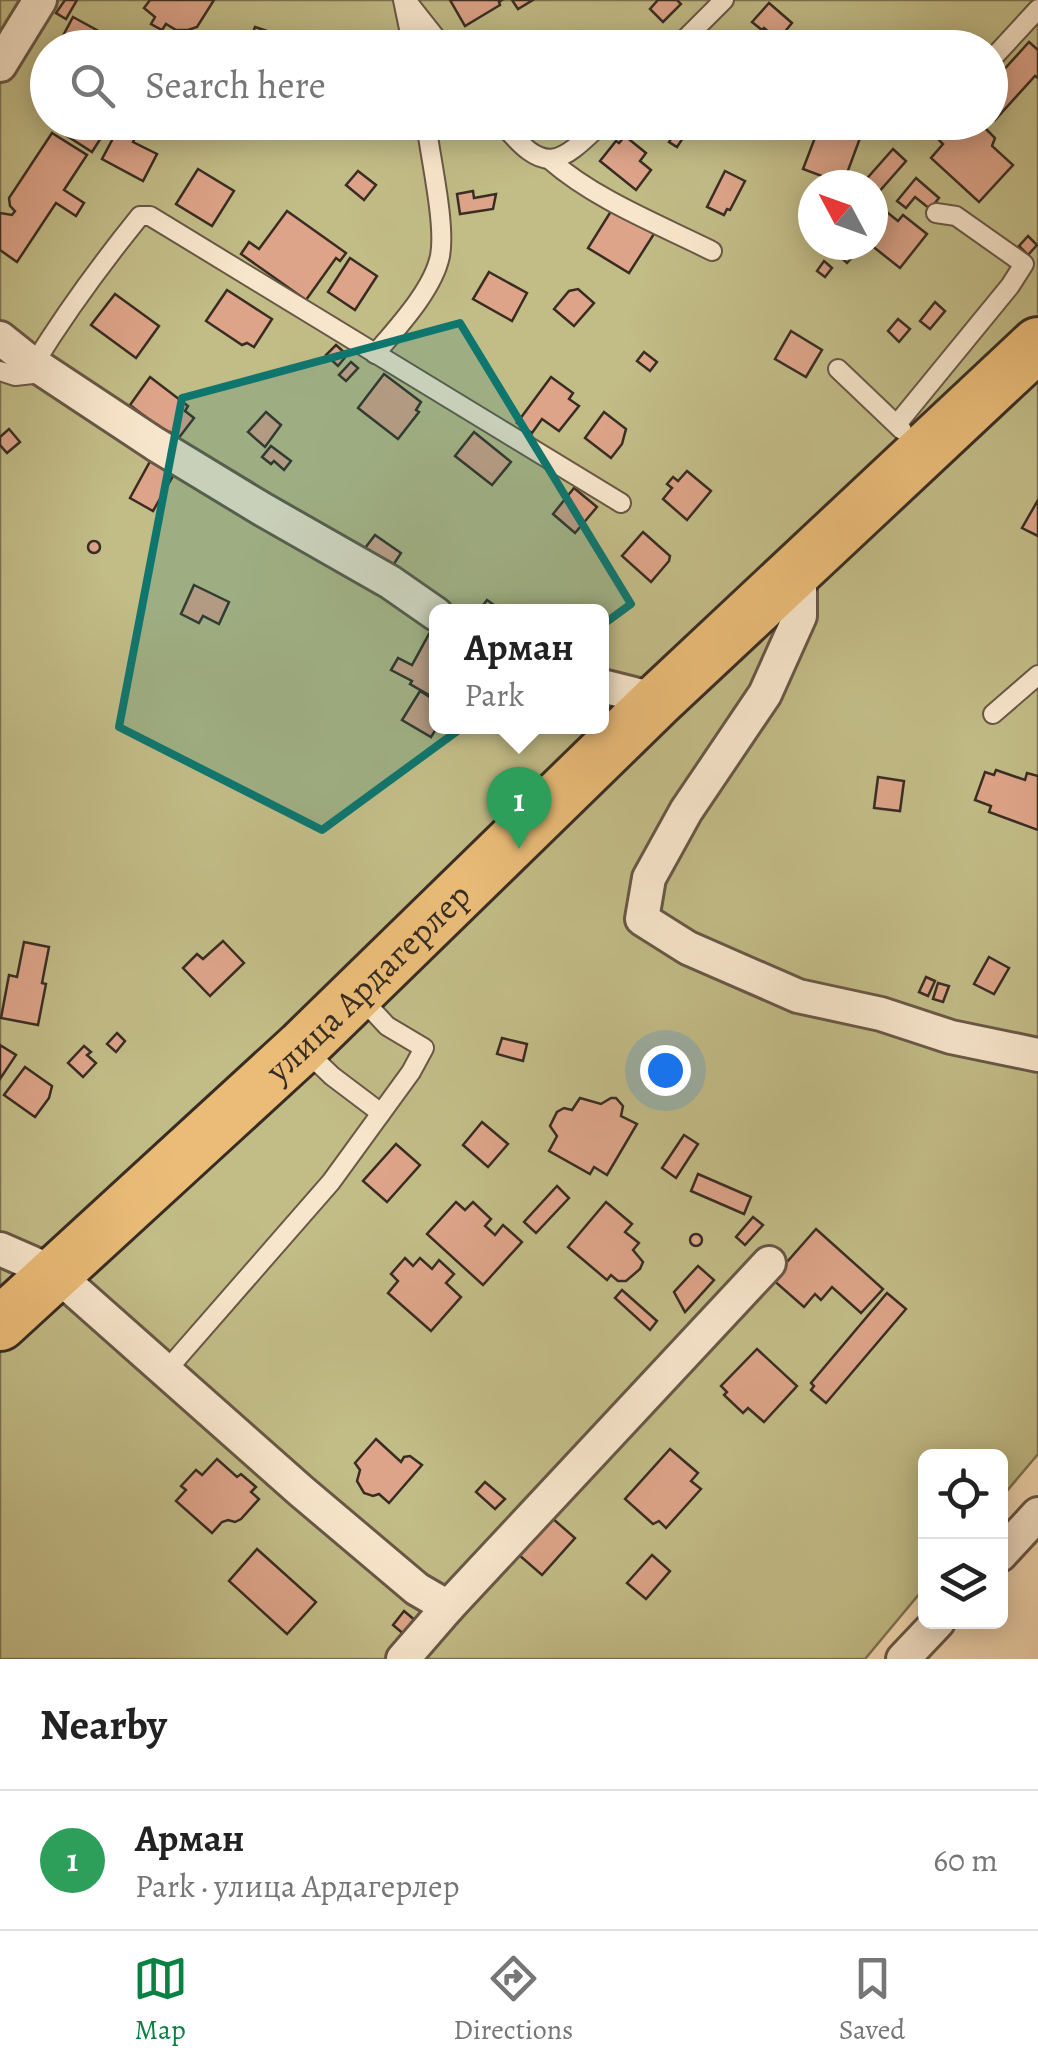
<!DOCTYPE html>
<html lang="en">
<head>
<meta charset="utf-8">
<style>
	body { margin:0; font-family:Alegreya,serif; background:#f2f2f2; color:#222 }
	.controls { position:absolute; right:30px; bottom:30px; display:grid; overflow:hidden; border-radius:15px; box-shadow:0 5px 25px #0003 }
	.controls button { width:90px; height:90px; display:grid; place-items:center; padding:0; border:0; border-bottom:2px solid #e0e0e0; background:#fff; color:#222; font:50px sans-serif }
	.compass { position:absolute; left:798px; top:170px; width:90px; height:90px; border-radius:50%; background:#fff; box-shadow:0 5px 25px #0003; rotate:311deg }
	.you { position:absolute; left:665px; top:1070px; width:35px; height:35px; margin:-25px; border:8px solid #fff; border-radius:50%; background:#1a73e8; box-shadow:0 0 0 15px #1a73e833 }
	.badge { display:grid; place-items:center; width:65px; height:65px; border-radius:50%; background:#0b8043; color:#fff; font-size:32px; font-weight:700 }
	.pin { position:absolute; translate:-50% -82px; filter:drop-shadow(0 2px 5px #0008) }
	.pin::after { content:''; position:absolute; top:52px; width:35px; height:30px; background:inherit; clip-path:polygon(0 0,100% 0,50% 100%) }
	.popup { position:absolute; left:429px; top:604px; width:180px; height:130px; box-sizing:border-box; display:grid; place-content:center; border-radius:15px; background:#fff; filter:drop-shadow(0 2px 8px #0005); font-size:32px; white-space:nowrap; color:#767676 }
	.popup b { font-size:38px; color:#222 }
	.popup::after { content:''; position:absolute; left:50%; top:100%; margin-left:-20px; border:20px solid transparent; border-top-color:#fff }
	.list { margin:0; padding:0; list-style:none }
	h2 { display:flex; justify-content:space-between; align-items:center; height:130px; margin:0; padding:0 40px; font-size:42px }
	h2 small { font-size:32px; font-weight:400; color:#767676 }
	.list li { display:grid; grid-template-columns:65px 1fr auto; gap:30px; align-items:center; box-sizing:border-box; height:140px; padding:0 40px; border-top:2px solid #e0e0e0 }
	.list b { display:block; font-size:38px; white-space:nowrap }
	.list p { margin:0; font-size:32px; white-space:nowrap; color:#767676 }
	.list em { font-size:32px; font-style:normal; color:#767676 }
	.icon { flex:none; width:55px; height:55px; fill:none; stroke:currentColor; stroke-width:2; stroke-linecap:round; stroke-linejoin:round }
	.map { position:relative; flex:none; width:1038px; height:1659px; overflow:hidden }
	.search { position:absolute; background:#fff; box-shadow:0 5px 25px #0003; left:30px; right:30px; top:30px; height:110px; display:flex; align-items:center; gap:25px; box-sizing:border-box; padding:0 35px; border-radius:55px; color:#767676; font-size:38px }
	.sheet { height:270px; background:#fff }
	nav { display:flex; justify-content:space-around; align-items:center; box-sizing:border-box; height:140px; border-top:2px solid #e0e0e0; background:#fff; font-size:28px; color:#767676 }
	nav a { display:grid; justify-items:center; gap:5px }
	nav .on { color:#0b8043 }
	.map>svg:first-child { display:block }
	.green { fill:#c2bc87; stroke:#7e7455; stroke-width:2.5; fill-rule:evenodd }
	.building { fill:#dda489; stroke:#392d23; stroke-width:2.5 }
	.lines { fill:none; stroke-linecap:round; stroke-linejoin:round }
	.lane-casing { stroke:#685846; stroke-width:22 }
	.street-casing { stroke:#685846; stroke-width:38 }
	.primary-casing { stroke:#392d23; stroke-width:58 }
	.lane { stroke:#f8e6cc; stroke-width:18 }
	.street { stroke:#f8e6cc; stroke-width:32 }
	.primary { stroke:#eabc78; stroke-width:52 }
	.marked { fill:#0f766e; fill-opacity:0.2; stroke:#0f766e; stroke-width:8; stroke-linejoin:round }
	.labels { text-anchor:middle; stroke-width:8; stroke-linejoin:round; paint-order:stroke }
	.street-label { font-size:35px; fill:#392d23; stroke:#f8e6cc }
</style>
</head>
<body>
<div class="map">
<svg width="1038" height="1659" viewBox="0 0 1038 1659">
	<rect width="100%" height="100%" fill="#f4d8b1"/>
	<filter id="stains"><feTurbulence type="fractalNoise" baseFrequency=".002" numOctaves="4"/><feColorMatrix values="0 0 0 0 .2 0 0 0 0 .09 0 0 0 0 .02 0 0 0 .5 -.17"/></filter>
	<radialGradient id="worn" r=".72"><stop offset=".6" stop-color="#630" stop-opacity="0"/><stop offset="1" stop-color="#630" stop-opacity=".3"/></radialGradient>
	<path class="green" d="M 0,0 L 1038,0 L 1038,1454 L 1001,1498 L 1000,1456 L 926,1456 L 925,1587 L 865,1659 L 0,1659 ZM 48,48 L 990,48 L 990,122 L 48,122 ZM 813,185 L 873,185 L 873,245 L 813,245 ZM 436,612 L 602,612 L 602,726 L 436,726 Z"/>
	<g class="building">
		<polygon points="65,0 77,0 66,19 56,13"/>
		<polygon points="150,0 214,0 197,27 188,30 176,30 166,24 162,30 151,24 155,17 144,8"/>
		<polygon points="450,0 502,0 499,2 500,5 465,26"/>
		<polygon points="512,0 533,0 518,9"/>
		<polygon points="658,0 677,0 681,4 663,22 650,9"/>
		<polygon points="769,3 792,23 778,40 764,28 762,30 752,22"/>
		<polygon points="73,17 104,34 97,48 57,47"/>
		<polygon points="255,27 279,35 274,48 256,48 248,45"/>
		<polygon points="604,37 615,48 593,48"/>
		<polygon points="1029,42 1038,50 1038,78 1035,76 995,120 990,116 990,85"/>
		<polygon points="67,122 95,122 106,130 92,152 61,132"/>
		<polygon points="821,122 866,122 843,184 803,169"/>
		<polygon points="952,122 962,122 971,131 980,127 985,128 995,138 992,146 1013,165 979,202 931,158 943,144 937,138"/>
		<polygon points="118,129 135,138 133,142 157,154 143,181 102,159"/>
		<polygon points="52,133 87,155 64,190 84,203 76,216 56,203 17,262 0,250 0,213 12,215 15,211 10,206 9,198"/>
		<polygon points="675,133 683,138 677,147 669,142"/>
		<polygon points="625,136 646,153 640,161 651,170 636,190 600,161 616,141 619,143"/>
		<polygon points="893,149 906,161 877,194 873,191 873,185 863,183"/>
		<polygon points="198,169 234,191 212,226 176,204"/>
		<polygon points="358,171 376,185 364,200 346,185"/>
		<polygon points="725,171 745,181 730,210 727,209 724,215 707,207"/>
		<polygon points="916,178 939,198 930,209 915,197 906,208 897,201"/>
		<polygon points="473,191 474,198 496,194 493,209 460,214 457,194"/>
		<polygon points="613,208 654,234 629,273 588,248"/>
		<polygon points="873,208 883,216 873,228"/>
		<polygon points="287,211 346,253 340,261 336,258 306,300 241,254 249,242 259,249"/>
		<polygon points="888,213 898,221 903,215 927,234 900,268 871,245 873,245 873,232"/>
		<polygon points="1028,236 1037,245 1028,255 1019,246"/>
		<polygon points="835,245 856,245 860,248 847,263 832,249"/>
		<polygon points="350,258 377,276 355,310 328,292"/>
		<polygon points="824,261 832,268 825,277 817,271"/>
		<polygon points="489,272 527,293 512,321 473,299"/>
		<polygon points="578,289 594,303 574,326 554,309 569,291"/>
		<polygon points="227,290 272,319 254,347 247,343 242,345 206,321"/>
		<polygon points="115,294 159,326 136,358 91,325"/>
		<polygon points="935,302 945,311 930,329 920,321"/>
		<polygon points="898,319 910,329 899,342 888,331"/>
		<polygon points="791,331 822,350 806,377 775,359"/>
		<polygon points="336,345 347,355 338,366 326,355"/>
		<polygon points="644,352 657,362 650,371 637,361"/>
		<polygon points="351,362 358,368 346,381 339,375"/>
		<polygon points="384,374 421,402 416,410 419,412 398,439 358,408"/>
		<polygon points="150,377 188,406 185,411 194,418 178,439 170,432 168,434 130,405"/>
		<polygon points="551,377 573,393 569,399 579,406 559,431 542,419 532,433 517,423"/>
		<polygon points="266,412 281,425 265,447 248,432"/>
		<polygon points="604,412 626,429 622,444 611,458 585,438"/>
		<polygon points="9,429 20,442 7,453 0,445 0,437"/>
		<polygon points="474,432 511,462 492,485 455,456"/>
		<polygon points="271,446 291,461 284,470 274,461 271,464 262,457"/>
		<polygon points="153,456 177,469 153,511 130,498"/>
		<polygon points="687,471 711,491 687,520 663,499 672,488 667,484 673,477 678,481"/>
		<polygon points="574,488 597,507 575,533 553,514"/>
		<polygon points="1038,500 1038,536 1022,528"/>
		<polygon points="643,532 670,556 669,561 651,582 622,556"/>
		<polygon points="375,535 401,553 392,567 362,552"/>
		<circle cx="94" cy="547" r="6"/>
		<polygon points="194,585 229,602 219,624 203,616 199,623 181,614"/>
		<polygon points="487,600 504,612 478,612"/>
		<polygon points="429,634 436,638 436,699 410,684 412,681 391,670 398,658 412,665"/>
		<polygon points="420,691 436,701 438,726 431,737 402,720"/>
		<polygon points="996,770 1025,780 1027,773 1038,776 1038,830 989,812 991,806 975,800 985,772 994,775"/>
		<polygon points="878,777 904,781 900,811 874,808"/>
		<polygon points="223,941 244,963 210,996 183,968 197,954 203,959"/>
		<polygon points="24,942 49,947 42,983 46,984 38,1025 1,1018 9,975 17,977"/>
		<polygon points="989,957 1009,968 994,994 974,984"/>
		<polygon points="926,977 935,981 928,996 919,992"/>
		<polygon points="938,983 949,986 943,1002 933,999"/>
		<polygon points="117,1033 125,1041 116,1052 107,1044"/>
		<polygon points="502,1038 527,1044 523,1061 497,1054"/>
		<polygon points="0,1045 16,1055 0,1079"/>
		<polygon points="84,1046 91,1052 87,1055 96,1063 83,1077 68,1063"/>
		<polygon points="25,1067 52,1086 49,1098 35,1117 4,1095"/>
		<polygon points="580,1098 601,1104 611,1098 616,1098 623,1106 621,1116 637,1124 607,1175 594,1167 590,1174 549,1151 557,1136 550,1126 557,1112 564,1108 572,1110"/>
		<polygon points="482,1122 508,1144 488,1167 463,1145"/>
		<polygon points="684,1135 698,1144 676,1178 662,1168"/>
		<polygon points="396,1144 420,1165 387,1202 363,1181"/>
		<polygon points="698,1174 751,1197 744,1214 691,1191"/>
		<polygon points="557,1186 569,1198 536,1233 524,1222"/>
		<polygon points="456,1202 465,1210 473,1202 491,1219 485,1226 495,1235 503,1225 522,1242 483,1285 427,1234"/>
		<polygon points="606,1202 632,1224 625,1232 639,1243 633,1250 643,1262 640,1269 626,1281 618,1281 611,1275 607,1280 568,1247"/>
		<polygon points="753,1217 763,1225 745,1245 736,1237"/>
		<polygon points="816,1229 883,1289 861,1313 832,1287 821,1300 815,1294 804,1307 772,1279"/>
		<circle cx="696" cy="1240" r="6"/>
		<polygon points="405,1258 413,1266 420,1258 432,1269 439,1260 454,1274 446,1283 461,1297 431,1331 388,1293 398,1281 391,1274"/>
		<polygon points="698,1266 714,1280 685,1312 674,1292"/>
		<polygon points="622,1290 657,1321 650,1330 615,1298"/>
		<polygon points="887,1293 906,1309 826,1403 811,1390 814,1386 811,1383"/>
		<polygon points="757,1349 797,1386 764,1422 748,1408 743,1413 724,1395 727,1392 721,1386"/>
		<polygon points="376,1439 401,1462 404,1457 410,1456 422,1465 389,1503 379,1494 373,1496 364,1493 357,1481 360,1470 355,1463"/>
		<polygon points="670,1449 698,1473 691,1481 701,1489 666,1528 659,1521 653,1524 625,1499"/>
		<polygon points="217,1459 237,1477 241,1474 256,1487 251,1492 259,1499 241,1519 235,1522 228,1520 222,1522 212,1533 176,1501 186,1490 181,1486 196,1470 202,1475"/>
		<polygon points="485,1482 505,1499 495,1509 476,1492"/>
		<polygon points="552,1518 575,1538 542,1575 519,1555"/>
		<polygon points="257,1549 316,1602 287,1634 229,1581"/>
		<polygon points="652,1555 670,1571 646,1599 627,1583"/>
		<polygon points="404,1611 417,1622 406,1636 393,1625"/>
	</g>
	<g class="lines">
		<g class="lane-casing">
			<g id="lane">
				<polyline points="403,0 413,48"/>
				<polyline points="406,0 444,48"/>
				<polyline points="676,48 724,0"/>
				<polyline points="990,61 1038,9"/>
				<path d="M 501,122 C 545,176 558,166 603,122"/>
				<polyline points="901,127 916,129 928,122"/>
				<path d="M 550,160 C 596,200 658,224 712,251"/>
				<path d="M 375,354 C 397,328 433,290 440,256 C 446,224 430,157 426,122"/>
				<path d="M 34,364 C 66,312 102,263 140,216 L 150,216 L 621,503"/>
				<polyline points="838,369 902,430"/>
				<polyline points="0,371 15,376 42,373"/>
				<polyline points="897,424 1010,286 1024,264 956,216 936,213"/>
				<polyline points="993,714 1038,675"/>
				<polyline points="306,1051 332,1076 381,1113"/>
				<polyline points="166,1371 331,1182 411,1072 424,1048 387,1026 361,998"/>
			</g>
		</g>
		<g class="street-casing">
			<g id="street">
				<polyline points="0,65 40,0"/>
				<polyline points="0,338 25,358 155,444 262,509 390,582 436,614"/>
				<polyline points="800,568 800,616 765,694 686,811 649,878 642,919 688,948 798,996 881,1014 951,1037 1038,1055"/>
				<polyline points="602,686 658,700"/>
				<polyline points="0,1249 55,1273 301,1491 417,1589 448,1607 769,1263"/>
				<polyline points="1000,1555 1038,1514"/>
				<polyline points="403,1659 448,1607"/>
				<polyline points="903,1659 938,1622"/>
			</g>
		</g>
		<g class="primary-casing">
			<g id="primary">
				<path id="s1" d="M 0,1324 L 302,1047 L 658,700 L 1038,344"/>
			</g>
		</g>
		<use href="#lane" class="lane"/>
		<use href="#street" class="street"/>
		<use href="#primary" class="primary"/>
	</g>
	<path class="marked" d="M 460,323 L 631,604 L 322,830 L 119,727 L 182,398 Z"/>
	<g class="labels">
		<g class="street-label">
			<text dy="12" stroke="none"><textPath href="#s1" startOffset="502">улица Ардагерлер</textPath></text>
		</g>
	</g>
	<rect width="100%" height="100%" filter="url(#stains)"/>
	<rect width="100%" height="100%" fill="url(#worn)"/>
</svg>
<div class="controls">
<button><svg class="icon" aria-label="locate" viewBox="0 0 24 24"><circle cx="12" cy="12" r="6"/><path d="M12 2v4M12 18v4M2 12h4M18 12h4"/></svg></button>
<button><svg class="icon" aria-label="layers" viewBox="0 0 24 24"><path d="M12 4l9 5-9 5-9-5zM3 14l9 5 9-5"/></svg></button>
</div>
<svg class="compass" viewBox="-18 -18 36 36"><path d="M0-13l5 13h-10z" fill="#e53935"/><path d="M0 13l5-13h-10z" fill="#767676"/></svg>
<div class="you"></div>
<div class="pin badge" style="left:519px;top:849px;background:#2e9e5b">1</div>
<div class="popup"><b>Арман</b>Park</div>
<div class="search"><svg class="icon" aria-label="search" viewBox="0 0 24 24"><circle cx="10" cy="10" r="6"/><path d="M15 15l6 6"/></svg>Search here</div>
</div>
<section class="sheet">
<h2>Nearby<small></small></h2>
<ul class="list">
<li><span class="badge" style="background:#2e9e5b">1</span><div><b>Арман</b><p>Park · улица Ардагерлер</p></div><em>60 m</em></li>
</ul>
</section>
<nav>
<a class="on"><svg class="icon" aria-label="map" viewBox="0 0 24 24"><path d="M3 6l6-2 6 2 6-2v14l-6 2-6-2-6 2zM9 4v14M15 6v14"/></svg>Map</a>
<a><svg class="icon" aria-label="directions" viewBox="0 0 24 24"><path d="M12 3l9 9-9 9-9-9zM9 14v-3h6M13 9l2 2-2 2"/></svg>Directions</a>
<a><svg class="icon" aria-label="saved" viewBox="0 0 24 24"><path d="M7 4h10v16l-5-4-5 4z"/></svg>Saved</a>
</nav>
</body>
</html>
